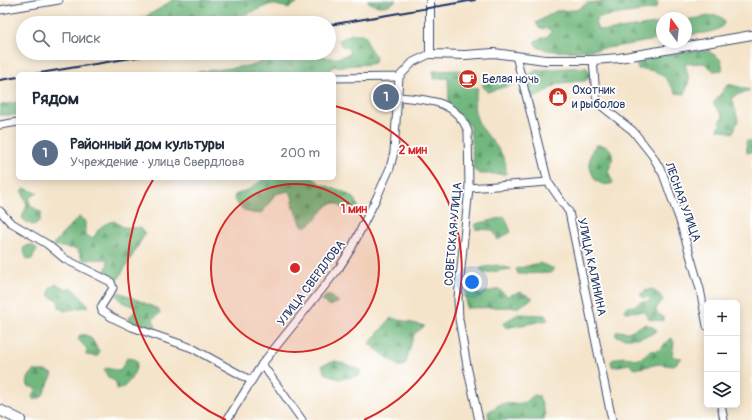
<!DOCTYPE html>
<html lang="ru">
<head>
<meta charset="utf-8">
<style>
	body { margin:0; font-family:Pangolin,sans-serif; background:#f6f6f7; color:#1f2937 }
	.controls { position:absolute; right:12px; bottom:12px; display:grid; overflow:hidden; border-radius:6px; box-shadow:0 2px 10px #0003 }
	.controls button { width:36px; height:36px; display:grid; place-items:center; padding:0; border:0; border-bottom:1px solid #e0e1e3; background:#fff; color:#1f2937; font:20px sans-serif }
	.compass { position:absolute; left:656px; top:12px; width:36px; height:36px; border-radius:50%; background:#fff; box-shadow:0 2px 10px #0003; rotate:345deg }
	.you { position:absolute; left:472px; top:282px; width:14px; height:14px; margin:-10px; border:3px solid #fff; border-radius:50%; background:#1a73e8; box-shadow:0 0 0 6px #1a73e833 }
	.badge { display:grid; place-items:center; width:26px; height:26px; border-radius:50%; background:#111827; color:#fff; font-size:13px; font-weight:700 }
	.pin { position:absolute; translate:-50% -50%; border:2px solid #fff; box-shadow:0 1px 4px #0006 }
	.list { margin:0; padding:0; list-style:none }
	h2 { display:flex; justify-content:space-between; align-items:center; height:52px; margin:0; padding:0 16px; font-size:17px }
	h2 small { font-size:13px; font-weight:400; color:#747a83 }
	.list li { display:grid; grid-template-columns:26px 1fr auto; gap:12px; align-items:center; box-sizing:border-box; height:56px; padding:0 16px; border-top:1px solid #e0e1e3 }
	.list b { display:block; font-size:15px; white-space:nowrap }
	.list p { margin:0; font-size:13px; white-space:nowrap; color:#747a83 }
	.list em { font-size:13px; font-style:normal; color:#747a83 }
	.icon { flex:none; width:22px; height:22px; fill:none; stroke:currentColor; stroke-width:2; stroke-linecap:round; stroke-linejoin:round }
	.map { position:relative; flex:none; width:752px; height:420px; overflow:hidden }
	.search { position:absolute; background:#fff; box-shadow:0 2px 10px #0003; left:16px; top:16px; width:320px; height:44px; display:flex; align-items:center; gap:10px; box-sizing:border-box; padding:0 14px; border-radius:22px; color:#747a83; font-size:15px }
	.panel { position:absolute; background:#fff; box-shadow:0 2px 10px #0003; left:16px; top:72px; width:320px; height:108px; border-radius:6px }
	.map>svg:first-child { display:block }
	.forest { fill:url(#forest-firs); stroke:#46746e }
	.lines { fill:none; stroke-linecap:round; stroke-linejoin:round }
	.minor-casing { stroke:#3c4a6e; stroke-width:9 }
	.tertiary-casing { stroke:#3c4a6e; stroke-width:10 }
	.secondary-casing { stroke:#3c4a6e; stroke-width:12 }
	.minor { stroke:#fff; stroke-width:7 }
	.tertiary { stroke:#fff; stroke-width:8 }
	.secondary { stroke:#fff; stroke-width:10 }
	.rail { stroke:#1b2f5e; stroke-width:2 }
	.ring { fill:none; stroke:#d62828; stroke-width:2 }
	.labels { text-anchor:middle; stroke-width:3.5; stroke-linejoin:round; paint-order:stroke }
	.poi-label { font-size:12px; fill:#1b2f5e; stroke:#fff; text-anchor:start }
	.street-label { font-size:12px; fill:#1b2f5e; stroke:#fff }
	.centre { fill:#d62828; stroke:#fff; stroke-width:2 }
	.ring-label { font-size:12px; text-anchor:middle; font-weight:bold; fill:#d62828; stroke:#fff; stroke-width:3.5; stroke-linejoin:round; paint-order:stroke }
</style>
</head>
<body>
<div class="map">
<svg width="752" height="420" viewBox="0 0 752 420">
	<defs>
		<pattern id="forest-firs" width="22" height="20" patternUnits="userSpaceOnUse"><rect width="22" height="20" fill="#72b87e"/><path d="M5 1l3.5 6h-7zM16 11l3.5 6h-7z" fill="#5d966a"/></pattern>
	</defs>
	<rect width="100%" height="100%" fill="#fff"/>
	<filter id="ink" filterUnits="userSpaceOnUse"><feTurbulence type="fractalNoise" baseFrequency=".025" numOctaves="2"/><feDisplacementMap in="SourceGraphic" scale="8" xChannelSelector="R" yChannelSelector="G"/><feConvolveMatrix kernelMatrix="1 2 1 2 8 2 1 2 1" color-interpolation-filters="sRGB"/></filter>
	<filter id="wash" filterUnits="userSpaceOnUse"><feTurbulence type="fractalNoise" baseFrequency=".012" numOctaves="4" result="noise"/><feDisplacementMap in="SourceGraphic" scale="16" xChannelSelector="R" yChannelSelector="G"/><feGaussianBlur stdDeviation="0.9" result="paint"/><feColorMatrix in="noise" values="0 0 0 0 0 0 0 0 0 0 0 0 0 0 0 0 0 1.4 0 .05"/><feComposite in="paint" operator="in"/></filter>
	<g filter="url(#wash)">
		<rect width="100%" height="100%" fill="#f4e4ca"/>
		<g class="forest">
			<polygon points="172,0 296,0 297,3 289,8 271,4 247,14 209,21 200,22 191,19 175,20 165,23 134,23 161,8"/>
			<path d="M 367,0 L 396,0 C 389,8 374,8 367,0 Z"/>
			<path d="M 619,0 L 629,2 L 655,0 L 658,4 L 655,9 L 599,17 L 595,23 L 598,29 L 605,31 L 662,23 L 662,39 C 641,42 547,62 535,44 L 535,41 L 548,36 L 551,31 L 549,29 L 539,28 L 536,23 L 556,11 L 576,10 L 588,3 Z"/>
			<path d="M 716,15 L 722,18 L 724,23 C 720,34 696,33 686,35 L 686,20 Z"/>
			<polygon points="352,34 362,34 366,37 368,46 376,57 375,62 370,64 332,67 327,74 182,74 255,65 275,53 322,53 327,58 337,58 350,54 349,49 341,45 339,40"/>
			<path d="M 702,50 L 712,53 L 721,60 L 723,70 L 714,71 L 704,63 L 685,64 L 689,80 L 685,94 L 676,93 C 664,75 661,70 638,69 L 636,65 L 646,58 Z"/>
			<polygon points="586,67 592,75 585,81 560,83 533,99 524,77 537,70"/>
			<path d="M 461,70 L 462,87 L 478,88 C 461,131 509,140 506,174 L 480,174 L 474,170 L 470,126 L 449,104 L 448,78 L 433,79 L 433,71 Z"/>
			<polygon points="488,78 510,79 515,84 487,92 482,85"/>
			<polygon points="728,84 750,90 732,97 738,120 733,133 718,129 723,116 713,104"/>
			<polygon points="18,102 18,115 0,115 0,105"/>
			<polygon points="746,141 752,141 752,152 747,153"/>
			<path d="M 596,145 C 615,144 615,158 608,171 L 613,183 C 593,192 582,160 596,145 Z"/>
			<path d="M 265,178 L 313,178 L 321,184 L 342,191 L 354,198 L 359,208 L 357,213 L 348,214 L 338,204 L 332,203 C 323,206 319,220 305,227 L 301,224 C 299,217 298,215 294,209 C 290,204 296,199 289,191 L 275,194 L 267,207 L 261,213 C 248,215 240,209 234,199 L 235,195 L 250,189 Z"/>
			<path d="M 24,188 L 38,193 L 30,197 L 29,201 L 31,206 L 42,213 L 39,222 L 33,225 C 16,220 24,215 27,205 L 22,191 Z"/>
			<path d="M 79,217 L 85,221 L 85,234 L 91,238 L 95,236 C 99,226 104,224 114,221 L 123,227 L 141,228 L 145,234 L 119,278 L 114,280 L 106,276 L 105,271 L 108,265 L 107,259 L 83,260 L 77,249 L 54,246 L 54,243 Z"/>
			<polygon points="505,217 511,232 498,240 493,230 475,229 476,224"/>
			<polygon points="29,245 34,246 37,250 32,259 27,260 23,248"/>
			<polygon points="539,263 555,269 550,273 518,274 516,269"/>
			<polygon points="496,265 511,269 484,273 480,268"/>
			<polygon points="56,284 66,289 73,288 89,306 64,311 59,307 58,300 52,298 49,295 50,288"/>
			<polygon points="471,286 479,294 499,289 507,296 520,292 533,298 519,307 466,308 466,289"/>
			<polygon points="652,289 660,295 663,301 657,307 656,312 663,317 664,321 649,319 645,311 626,312 624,310 627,307 635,306 640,302 650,301 650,297 643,298 640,295 645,291"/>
			<polygon points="119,292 158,309 160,313 153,319 156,327 155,331 150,332 130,323 129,318 135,311 135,307 122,302 117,295"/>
			<polygon points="328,294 339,302 329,306 322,300"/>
			<polygon points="518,314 545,315 548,320 506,328 503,323"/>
			<polygon points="391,318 425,326 414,334 405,365 400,367 369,344"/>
			<path d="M 646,324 L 656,329 L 657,331 C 648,338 625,341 615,335 L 617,331 L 628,332 Z"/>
			<path d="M 80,335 C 92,333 93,343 99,351 L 98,356 L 86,355 L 87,349 L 78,339 Z"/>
			<path d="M 672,338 L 674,343 L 672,355 L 674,357 L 682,358 L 673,366 L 659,364 L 635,369 L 629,364 L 614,367 L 612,366 L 611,361 C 621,354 630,359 640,359 L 650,351 L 660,350 L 667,341 Z"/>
			<path d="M 127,358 L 134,359 L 137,362 C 137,372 127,388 117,390 L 116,382 L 108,377 L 104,370 L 106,368 L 120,371 Z"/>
			<polygon points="336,361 361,370 359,376 339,379 325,373 322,365"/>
			<path d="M 34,371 L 46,371 L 53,374 L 42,397 L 34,400 L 32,397 L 37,389 L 28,386 C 26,381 29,375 34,371 Z"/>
			<polygon points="534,395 539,396 545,414 544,420 489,420 488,412 500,404 525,403"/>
		</g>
	</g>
	<g filter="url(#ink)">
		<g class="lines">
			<g class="minor-casing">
				<g id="minor">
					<polyline points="0,10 59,0"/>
					<polyline points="516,56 548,182 569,212 612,420"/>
					<polyline points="593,60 596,95 599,104 633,131 652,155 663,174 680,221 700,289 707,326"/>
					<polyline points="334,78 399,77 413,62 430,54"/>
					<path d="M 398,97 C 427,100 455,99 468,131 L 469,188 L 458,298 L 459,319 L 467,366 L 479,420"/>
					<polyline points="0,125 18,122"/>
					<polyline points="469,188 548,182"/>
					<polyline points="0,211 10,222 47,244 65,259 111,282 113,288 101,307 102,311 113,318 132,327 192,348 250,380"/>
					<polyline points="262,364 302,420"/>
					<polyline points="721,405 724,420"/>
					<polyline points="227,420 262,364 339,268 351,249 377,197 390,168 394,152 399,77"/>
				</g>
			</g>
			<g class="tertiary-casing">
				<polyline id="tertiary" points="430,0 430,54 465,55 494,53 545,60 593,60 619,58 752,35"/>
			</g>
			<g class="secondary-casing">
				<polyline id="secondary" points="0,410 20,420"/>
			</g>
			<use href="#minor" class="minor"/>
			<use href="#tertiary" class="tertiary"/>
			<use href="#secondary" class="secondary"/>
			<g class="rail">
				<polyline points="329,25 475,0"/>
				<polyline points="34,74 162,53"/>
				<polyline points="0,80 18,77"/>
			</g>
		</g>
	</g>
	<circle cx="295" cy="268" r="84" fill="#d62828" fill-opacity=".12"/>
	<g class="ring">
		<circle cx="295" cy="268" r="84"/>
		<path d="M226 420A167 167 0 0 1 154 178M335 106A167 167 0 0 1 364 420"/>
	</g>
	<defs>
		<g id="cafe-disc" transform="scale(1)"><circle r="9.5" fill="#c8321e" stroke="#fff"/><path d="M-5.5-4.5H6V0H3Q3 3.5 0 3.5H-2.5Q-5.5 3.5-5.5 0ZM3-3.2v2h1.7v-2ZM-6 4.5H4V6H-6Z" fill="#fff"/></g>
		<g id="shop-disc" transform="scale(1)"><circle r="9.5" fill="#c8321e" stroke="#fff"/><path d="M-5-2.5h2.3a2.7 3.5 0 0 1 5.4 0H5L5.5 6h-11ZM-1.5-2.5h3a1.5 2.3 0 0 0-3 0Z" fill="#fff"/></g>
	</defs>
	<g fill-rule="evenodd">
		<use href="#cafe-disc" x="468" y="79"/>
		<use href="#shop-disc" x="558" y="97"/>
	</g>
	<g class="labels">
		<g class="poi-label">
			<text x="482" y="83">Белая ночь</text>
			<text x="572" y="94">Охотник<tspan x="572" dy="14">и рыболов</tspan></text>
		</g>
		<g class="street-label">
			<text transform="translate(683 202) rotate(70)" y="4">ЛЕСНАЯ УЛИЦА</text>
			<text transform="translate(453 234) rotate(-85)" y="4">СОВЕТСКАЯ УЛИЦА</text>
			<text transform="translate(592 267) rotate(78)" y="4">УЛИЦА КАЛИНИНА</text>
			<text transform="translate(311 283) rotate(-53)" y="4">УЛИЦА СВЕРДЛОВА</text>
		</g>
	</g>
	<circle cx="295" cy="268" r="6" class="centre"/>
	<g class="ring-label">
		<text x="413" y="154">2 мин</text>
		<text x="354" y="213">1 мин</text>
	</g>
</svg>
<div class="controls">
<button>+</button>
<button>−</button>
<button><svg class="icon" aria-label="layers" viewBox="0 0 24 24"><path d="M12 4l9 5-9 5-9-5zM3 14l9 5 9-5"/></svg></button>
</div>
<svg class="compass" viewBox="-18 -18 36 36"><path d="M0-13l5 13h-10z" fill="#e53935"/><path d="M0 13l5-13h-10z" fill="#747a83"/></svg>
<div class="you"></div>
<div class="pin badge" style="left:386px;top:97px;background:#5c6f8a">1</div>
<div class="search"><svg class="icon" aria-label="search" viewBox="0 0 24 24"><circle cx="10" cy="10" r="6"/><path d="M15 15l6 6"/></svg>Поиск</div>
<section class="panel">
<h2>Рядом<small></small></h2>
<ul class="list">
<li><span class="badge" style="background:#5c6f8a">1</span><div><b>Районный дом культуры</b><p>Учреждение · улица Свердлова</p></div><em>200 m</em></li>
</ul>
</section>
</div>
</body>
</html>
